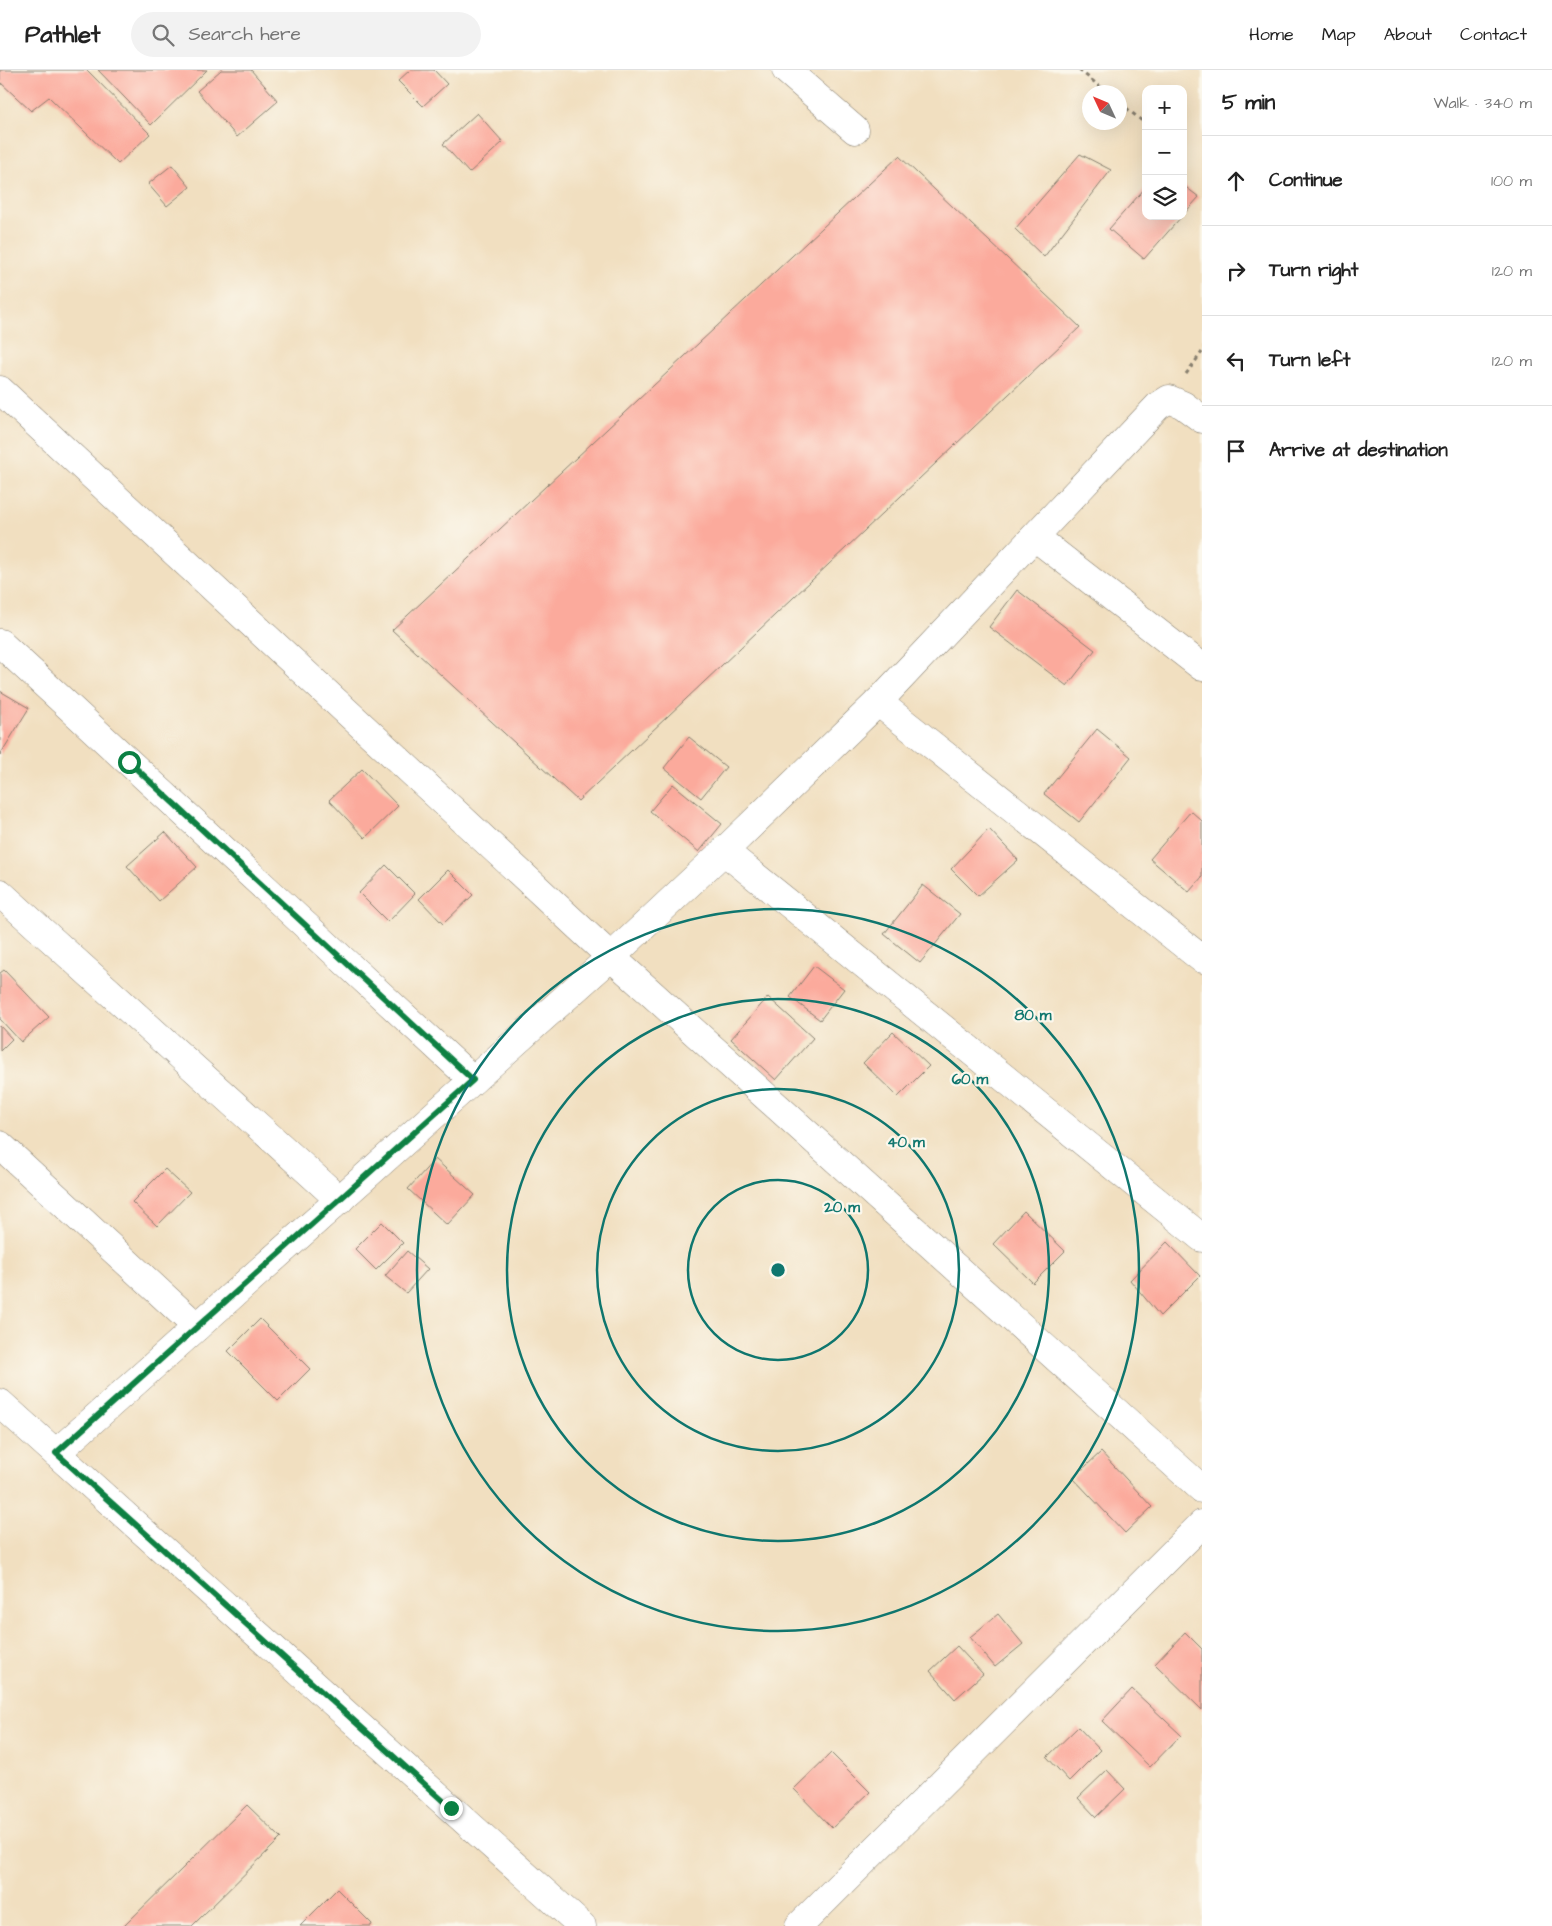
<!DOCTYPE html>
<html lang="en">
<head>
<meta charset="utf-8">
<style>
	body { margin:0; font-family:"Architects Daughter",sans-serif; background:#f2f2f2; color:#222 }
	.controls { position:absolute; right:15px; top:15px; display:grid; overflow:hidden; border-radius:10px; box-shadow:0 5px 20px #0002 }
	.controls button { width:45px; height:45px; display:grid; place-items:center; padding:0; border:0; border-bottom:1px solid #e0e0e0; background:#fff; color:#222; font:25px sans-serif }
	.compass { position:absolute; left:1082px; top:15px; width:45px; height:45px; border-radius:50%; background:#fff; box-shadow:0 5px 20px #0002; rotate:314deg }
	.stop { position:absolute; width:15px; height:15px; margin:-11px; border:4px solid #0b8043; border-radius:50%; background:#fff }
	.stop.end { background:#0b8043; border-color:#fff; box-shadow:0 1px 5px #0008 }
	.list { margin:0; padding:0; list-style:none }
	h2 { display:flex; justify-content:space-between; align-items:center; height:65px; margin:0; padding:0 20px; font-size:21px }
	h2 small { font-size:16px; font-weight:400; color:#767676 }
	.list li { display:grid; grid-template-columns:32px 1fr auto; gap:15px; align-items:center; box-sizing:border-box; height:90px; padding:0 20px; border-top:1px solid #e0e0e0 }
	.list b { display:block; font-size:19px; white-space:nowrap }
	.list em { font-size:16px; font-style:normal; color:#767676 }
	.icon { flex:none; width:28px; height:28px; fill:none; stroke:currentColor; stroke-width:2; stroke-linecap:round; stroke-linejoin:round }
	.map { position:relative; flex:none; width:1202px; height:1856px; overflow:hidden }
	header { display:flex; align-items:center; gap:30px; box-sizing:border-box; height:70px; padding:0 25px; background:#fff; border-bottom:1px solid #e0e0e0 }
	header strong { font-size:24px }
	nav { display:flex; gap:28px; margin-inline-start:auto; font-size:18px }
	.search { width:350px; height:45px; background:#f2f2f2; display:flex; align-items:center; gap:12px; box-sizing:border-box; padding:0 18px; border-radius:28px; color:#767676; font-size:19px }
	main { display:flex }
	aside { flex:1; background:#fff }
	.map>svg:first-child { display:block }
	.building { fill:#fbaa9c }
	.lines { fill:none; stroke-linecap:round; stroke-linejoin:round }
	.minor-casing { stroke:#867e6e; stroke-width:29 }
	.path { stroke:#867e6e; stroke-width:3; stroke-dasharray:4 4; stroke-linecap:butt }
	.minor { stroke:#fff; stroke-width:28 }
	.route { stroke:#0b8043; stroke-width:6 }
	.ring { fill:none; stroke:#0f766e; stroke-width:2.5 }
	.centre { fill:#0f766e; stroke:#fbf7ec; stroke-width:2.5 }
	.ring-label { font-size:15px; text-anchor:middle; font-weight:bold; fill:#0f766e; stroke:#fbf7ec; stroke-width:4.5; stroke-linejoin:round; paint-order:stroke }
</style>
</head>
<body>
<header>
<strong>Pathlet</strong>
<div class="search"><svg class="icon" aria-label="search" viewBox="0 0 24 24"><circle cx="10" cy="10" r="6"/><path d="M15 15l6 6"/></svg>Search here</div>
<nav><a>Home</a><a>Map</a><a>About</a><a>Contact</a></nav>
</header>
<main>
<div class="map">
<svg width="1202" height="1856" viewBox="0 0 1202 1856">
	<rect width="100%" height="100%" fill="#fbf7ec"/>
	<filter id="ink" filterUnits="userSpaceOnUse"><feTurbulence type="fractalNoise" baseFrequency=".02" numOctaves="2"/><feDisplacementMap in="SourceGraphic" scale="10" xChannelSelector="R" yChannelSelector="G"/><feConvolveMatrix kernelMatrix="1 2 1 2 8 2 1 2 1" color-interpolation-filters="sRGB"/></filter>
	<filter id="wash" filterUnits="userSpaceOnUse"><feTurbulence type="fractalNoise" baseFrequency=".0096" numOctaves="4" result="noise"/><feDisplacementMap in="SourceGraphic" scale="20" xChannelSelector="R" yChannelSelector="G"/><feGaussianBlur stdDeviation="1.12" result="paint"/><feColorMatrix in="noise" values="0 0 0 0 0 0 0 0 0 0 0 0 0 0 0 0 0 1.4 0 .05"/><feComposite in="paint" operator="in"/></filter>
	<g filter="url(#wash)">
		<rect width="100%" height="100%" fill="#f1dfc0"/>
		<g id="blocks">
			<g class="building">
				<polygon points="0,0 87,0 150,64 118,94 49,27 31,41 0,12"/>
				<polygon points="98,0 207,0 151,55"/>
				<polygon points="221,0 251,0 278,31 237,67 197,21"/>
				<polygon points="410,0 434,0 447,14 423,36 398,11"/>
				<polygon points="477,43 503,72 469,103 443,74"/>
				<polygon points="1080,84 1111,100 1044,187 1015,159"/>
				<polygon points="899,86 1080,257 578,731 392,560"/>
				<polygon points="172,95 190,117 167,136 148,114"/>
				<polygon points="1183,115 1199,127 1183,145"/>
				<polygon points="1146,117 1146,146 1182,146 1144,189 1109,159"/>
				<polygon points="1017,520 1095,580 1067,616 989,557"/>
				<polygon points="0,621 29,638 0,685"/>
				<polygon points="1097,659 1131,687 1079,752 1044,724"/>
				<polygon points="689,667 726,697 701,728 664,698"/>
				<polygon points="362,699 398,736 365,768 329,730"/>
				<polygon points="673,714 722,754 699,782 650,741"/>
				<polygon points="1191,741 1202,751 1202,807 1189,822 1150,789"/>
				<polygon points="989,759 1018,790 978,826 951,799"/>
				<polygon points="165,762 197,797 159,831 127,796"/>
				<polygon points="386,795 415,824 388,852 359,823"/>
				<polygon points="448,800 473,825 443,854 419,829"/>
				<polygon points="923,815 960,844 920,893 884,864"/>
				<polygon points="814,896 844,919 820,950 790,927"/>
				<polygon points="4,900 49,947 21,972 0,949 0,903"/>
				<polygon points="768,927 813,968 776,1010 731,969"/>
				<polygon points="0,956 12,969 0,981"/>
				<polygon points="893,962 929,996 898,1027 863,993"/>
				<polygon points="435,1089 475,1125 447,1155 408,1119"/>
				<polygon points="165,1099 190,1122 157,1156 132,1132"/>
				<polygon points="1024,1141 1065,1181 1033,1213 993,1174"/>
				<polygon points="382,1152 403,1173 376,1200 355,1179"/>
				<polygon points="1167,1172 1200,1206 1160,1246 1130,1210"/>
				<polygon points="407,1181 428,1199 406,1223 385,1206"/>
				<polygon points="260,1249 310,1299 278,1331 228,1281"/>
				<polygon points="1101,1382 1152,1437 1125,1463 1073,1408"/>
				<polygon points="998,1544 1023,1574 995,1597 970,1567"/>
				<polygon points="1185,1562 1202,1579 1202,1640 1155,1594"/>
				<polygon points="957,1576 983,1604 955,1629 930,1601"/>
				<polygon points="1132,1619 1181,1665 1150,1697 1102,1651"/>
				<polygon points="1078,1657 1100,1680 1069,1711 1047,1687"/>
				<polygon points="831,1683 870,1722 832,1758 794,1719"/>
				<polygon points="1107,1700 1125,1719 1096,1747 1078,1728"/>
				<polygon points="247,1735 281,1768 192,1856 124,1856"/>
				<polygon points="337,1819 372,1854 371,1856 300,1856"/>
			</g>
		</g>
	</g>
	<g filter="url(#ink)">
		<use href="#blocks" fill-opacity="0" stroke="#867e6e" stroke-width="1"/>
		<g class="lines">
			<g class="minor-casing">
				<g id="minor">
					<polyline points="786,0 855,60"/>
					<polyline points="0,320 611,887 1202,1419"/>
					<polyline points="1035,467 1202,597"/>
					<polyline points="0,573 473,1010"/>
					<polyline points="878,632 1202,889"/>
					<polyline points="724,781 1202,1168"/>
					<polyline points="0,823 340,1130"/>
					<polyline points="0,1075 197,1257"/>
					<polyline points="0,1333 582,1856"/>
					<polyline points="56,1383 611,887 724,781 878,632 1158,336 1169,329 1183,335 1202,349"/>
					<polyline points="799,1856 1202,1454"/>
				</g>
			</g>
			<g class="path">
				<polyline points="1079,0 1107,22"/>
				<polyline points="1120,33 1146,54"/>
				<polyline points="1186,304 1202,282"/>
			</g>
			<use href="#minor" class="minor"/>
		</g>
	</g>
	<g class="lines" filter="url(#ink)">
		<polyline class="route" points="129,692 473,1010 56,1383 451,1738"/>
	</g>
	<g class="ring">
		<circle cx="778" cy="1200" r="90"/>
		<circle cx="778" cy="1200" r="181"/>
		<circle cx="778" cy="1200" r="271"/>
		<circle cx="778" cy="1200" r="361"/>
	</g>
	<circle cx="778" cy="1200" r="8" class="centre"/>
	<g class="ring-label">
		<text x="1033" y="950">80 m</text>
		<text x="970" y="1014">60 m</text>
		<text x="906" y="1077">40 m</text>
		<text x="842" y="1142">20 m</text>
	</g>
</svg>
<div class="controls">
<button>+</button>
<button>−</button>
<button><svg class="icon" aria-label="layers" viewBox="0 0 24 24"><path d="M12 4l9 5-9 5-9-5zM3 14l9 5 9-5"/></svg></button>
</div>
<svg class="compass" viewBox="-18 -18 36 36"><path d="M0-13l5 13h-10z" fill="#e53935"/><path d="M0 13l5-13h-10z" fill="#767676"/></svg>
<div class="stop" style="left:129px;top:692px"></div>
<div class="stop end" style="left:451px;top:1738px"></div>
</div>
<aside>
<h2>5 min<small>Walk · 340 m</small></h2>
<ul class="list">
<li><svg class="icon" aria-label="ahead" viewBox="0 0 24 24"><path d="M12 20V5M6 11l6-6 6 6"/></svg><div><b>Continue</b></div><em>100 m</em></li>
<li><svg class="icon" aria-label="right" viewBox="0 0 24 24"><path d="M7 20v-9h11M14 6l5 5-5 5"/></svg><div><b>Turn right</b></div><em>120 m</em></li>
<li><svg class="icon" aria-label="left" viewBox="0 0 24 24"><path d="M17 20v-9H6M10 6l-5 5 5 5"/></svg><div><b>Turn left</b></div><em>120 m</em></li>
<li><svg class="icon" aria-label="arrive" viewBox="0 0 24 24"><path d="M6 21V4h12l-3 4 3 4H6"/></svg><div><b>Arrive at destination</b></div></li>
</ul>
</aside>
</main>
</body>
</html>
